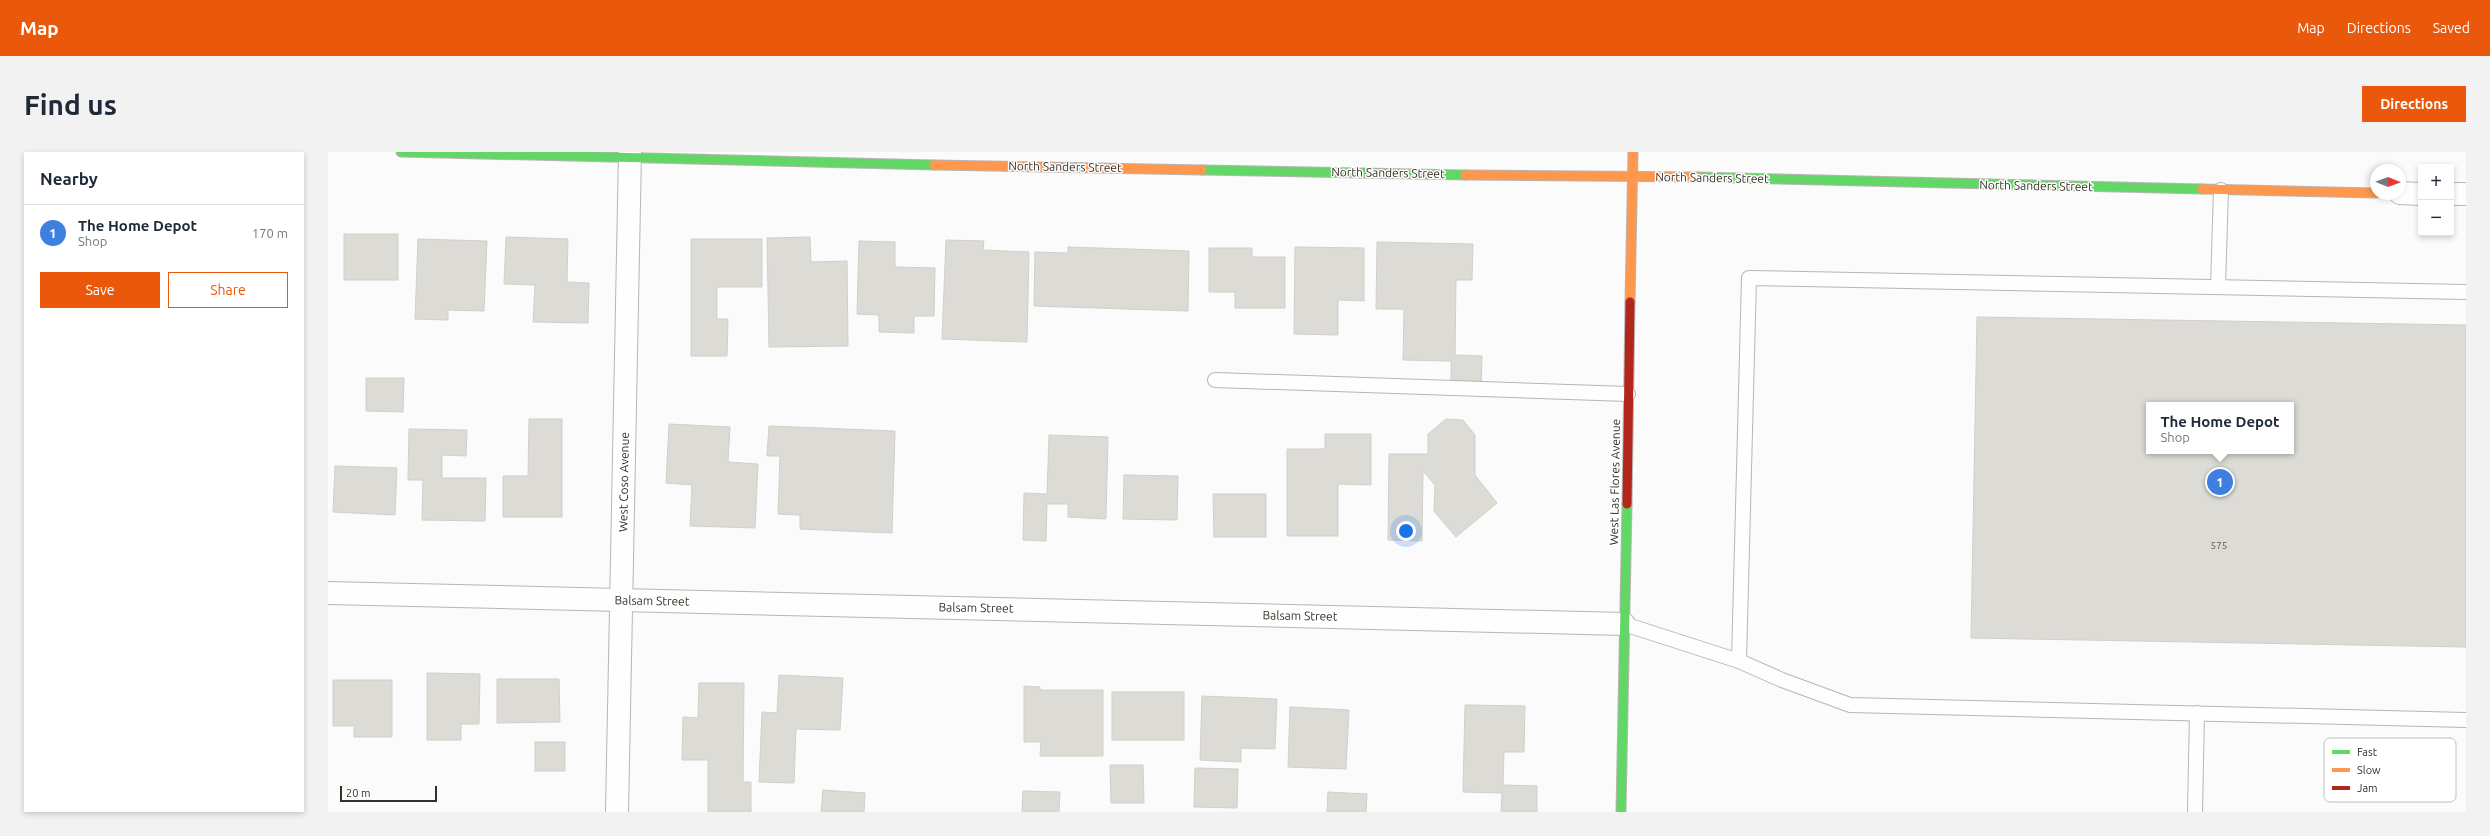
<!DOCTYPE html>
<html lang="en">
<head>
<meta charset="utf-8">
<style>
	body { margin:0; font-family:Ubuntu,sans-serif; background:#f2f2f3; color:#1f2937 }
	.controls { position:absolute; right:12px; top:12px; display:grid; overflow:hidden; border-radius:0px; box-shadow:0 2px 6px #0003 }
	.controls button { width:36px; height:36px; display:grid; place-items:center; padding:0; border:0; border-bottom:1px solid #e0e1e3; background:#fff; color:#1f2937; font:20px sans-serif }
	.compass { position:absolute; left:2042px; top:12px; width:36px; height:36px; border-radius:50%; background:#fff; box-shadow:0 2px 6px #0003; rotate:91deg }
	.scale { position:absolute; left:12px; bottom:10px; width:97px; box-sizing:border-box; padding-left:4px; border:2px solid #372e25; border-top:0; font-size:11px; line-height:14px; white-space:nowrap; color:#372e25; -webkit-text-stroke:3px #fff; paint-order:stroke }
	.you { position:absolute; left:1078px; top:379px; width:14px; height:14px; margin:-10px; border:3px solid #fff; border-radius:50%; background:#1a73e8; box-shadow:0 0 0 6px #1a73e833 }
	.badge { display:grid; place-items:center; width:26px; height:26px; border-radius:50%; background:#ea580c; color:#fff; font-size:13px; font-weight:700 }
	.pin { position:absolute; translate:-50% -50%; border:2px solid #fff; box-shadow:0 1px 4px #0006 }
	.popup { position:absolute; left:1818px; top:250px; width:148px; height:52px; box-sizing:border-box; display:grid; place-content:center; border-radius:0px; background:#fff; filter:drop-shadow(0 1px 3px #0005); font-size:13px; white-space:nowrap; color:#747a83 }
	.popup b { font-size:15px; color:#1f2937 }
	.popup::after { content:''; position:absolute; left:50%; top:100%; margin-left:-8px; border:8px solid transparent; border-top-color:#fff }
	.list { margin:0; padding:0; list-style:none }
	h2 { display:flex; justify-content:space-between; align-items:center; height:52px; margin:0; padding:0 16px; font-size:17px }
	h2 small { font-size:13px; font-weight:400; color:#747a83 }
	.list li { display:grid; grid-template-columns:26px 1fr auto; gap:12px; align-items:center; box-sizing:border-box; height:56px; padding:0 16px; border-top:1px solid #e0e1e3 }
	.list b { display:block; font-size:15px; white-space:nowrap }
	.list p { margin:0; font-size:13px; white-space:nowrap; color:#747a83 }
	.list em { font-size:13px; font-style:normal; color:#747a83 }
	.actions { display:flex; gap:8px; padding:12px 16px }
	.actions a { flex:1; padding:9px 0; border:1px solid #ea580c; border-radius:0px; text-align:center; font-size:14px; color:#ea580c }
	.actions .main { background:#ea580c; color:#fff }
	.map { position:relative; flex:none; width:2138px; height:660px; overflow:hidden; border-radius:0px }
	header { display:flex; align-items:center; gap:24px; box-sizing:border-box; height:56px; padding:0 20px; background:#ea580c; color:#fff }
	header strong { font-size:19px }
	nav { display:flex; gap:22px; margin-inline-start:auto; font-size:14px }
	.intro { display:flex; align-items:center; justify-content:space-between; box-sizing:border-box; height:96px; padding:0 24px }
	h1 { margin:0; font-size:28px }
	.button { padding:10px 18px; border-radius:0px; background:#ea580c; color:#fff; font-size:14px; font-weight:700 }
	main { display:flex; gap:24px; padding:0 24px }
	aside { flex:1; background:#fff; border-radius:0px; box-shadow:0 2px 6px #0003 }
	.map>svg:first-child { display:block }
	.building { fill:#dddbd6; stroke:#d0cfca; fill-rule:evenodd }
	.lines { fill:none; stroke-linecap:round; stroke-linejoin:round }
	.lane-casing { stroke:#b9b5b1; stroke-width:16 }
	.street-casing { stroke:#b9b5b1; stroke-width:24 }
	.fast-casing { stroke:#b9b5b1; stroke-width:11 }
	.slow-casing { stroke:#b9b5b1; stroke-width:11 }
	.jam-casing { stroke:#b9b5b1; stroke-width:11 }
	.lane { stroke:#fefefe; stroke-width:14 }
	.street { stroke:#fefefe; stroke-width:22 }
	.fast { stroke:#63d668; stroke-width:9 }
	.slow { stroke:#ff974d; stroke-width:9 }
	.jam { stroke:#b3261e; stroke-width:9 }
	.labels { text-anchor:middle; stroke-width:3; stroke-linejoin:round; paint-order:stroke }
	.number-label { font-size:10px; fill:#605951 }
	.street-label { font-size:12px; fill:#372e25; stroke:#fff }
	.key { fill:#fff; stroke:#c3c0be; stroke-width:1 }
	.key-label { font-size:11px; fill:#372e25 }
</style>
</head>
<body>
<header>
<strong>Map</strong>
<nav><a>Map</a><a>Directions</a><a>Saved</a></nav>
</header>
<div class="intro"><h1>Find us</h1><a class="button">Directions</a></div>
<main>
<aside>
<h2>Nearby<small></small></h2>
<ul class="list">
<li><span class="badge" style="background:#3f7fe0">1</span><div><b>The Home Depot</b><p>Shop</p></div><em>170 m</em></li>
</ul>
<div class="actions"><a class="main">Save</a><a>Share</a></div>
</aside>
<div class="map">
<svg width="2138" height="660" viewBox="0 0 2138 660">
	<rect width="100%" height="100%" fill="#fbfbfb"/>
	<g class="building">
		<rect x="16" y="82" width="54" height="46"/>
		<polygon points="178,85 240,87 239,130 261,131 260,171 205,170 207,133 176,132"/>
		<polygon points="482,85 483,110 519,109 520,194 441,195 439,86"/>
		<polygon points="90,87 159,89 156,159 120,158 120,168 87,167"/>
		<polygon points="363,87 434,87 434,135 389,135 389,167 400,167 399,204 363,204"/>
		<polygon points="618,88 656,89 655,98 701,100 699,190 614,187"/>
		<polygon points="531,89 567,90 567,115 607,116 606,164 586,164 586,181 551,180 551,163 529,162"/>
		<polygon points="1049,90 1145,92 1144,128 1128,128 1127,203 1154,204 1153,238 1123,237 1123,209 1075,208 1076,157 1048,157"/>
		<polygon points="740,95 861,99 860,159 706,154 707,100 740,101"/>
		<polygon points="967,95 1036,96 1036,149 1010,148 1010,183 966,182"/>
		<polygon points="881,96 924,96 924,105 957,105 957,156 907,156 907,140 881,140"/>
		<path d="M 1649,165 L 2138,173 L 2138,495 L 1643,486 ZM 1821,253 L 1963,253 L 1963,299 L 1821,299 Z"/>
		<polygon points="38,226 76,226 75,260 38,259"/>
		<polygon points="201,267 234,267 234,365 175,365 175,324 200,324"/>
		<polygon points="1118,267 1135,268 1147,283 1147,323 1169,351 1128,385 1106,359 1107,333 1095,319 1094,389 1060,388 1061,302 1100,302 1100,282"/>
		<polygon points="341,272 402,275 400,310 430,312 427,376 362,374 364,333 338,331"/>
		<polygon points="441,274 567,279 564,381 472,377 472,363 450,362 452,304 439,304"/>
		<polygon points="81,277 139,278 138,304 114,303 114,326 158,326 157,369 94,368 95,328 80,328"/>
		<polygon points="997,282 1043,282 1043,333 1010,332 1010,384 959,384 959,297 997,297"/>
		<polygon points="721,283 780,285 778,367 740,365 740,352 719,352 718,389 695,388 696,341 719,342"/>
		<polygon points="7,314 69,316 67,363 5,360"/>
		<polygon points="796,323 850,324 849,368 795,367"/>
		<polygon points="885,342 938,342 938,385 886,385"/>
		<polygon points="99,521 152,522 151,572 133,572 133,588 99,588"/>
		<polygon points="451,523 515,526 512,578 468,577 466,631 431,630 434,560 449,561"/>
		<polygon points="169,527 231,527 232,570 169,571"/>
		<polygon points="5,528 64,528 64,585 26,585 26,574 5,574"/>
		<polygon points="371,531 416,531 415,630 423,630 423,660 380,660 380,608 354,608 355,565 370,566"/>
		<polygon points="696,534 712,535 712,538 775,538 775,604 712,604 713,590 696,590"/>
		<rect x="784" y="540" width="72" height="48"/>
		<polygon points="874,544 949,547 947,597 913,596 913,610 872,608"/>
		<polygon points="1137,553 1197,554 1196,600 1176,600 1175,633 1209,634 1209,660 1173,660 1174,641 1135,640"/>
		<polygon points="962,555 1021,558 1018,617 960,615"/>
		<rect x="207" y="590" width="30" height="29"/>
		<polygon points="782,613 815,613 816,651 783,651"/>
		<polygon points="867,616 910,617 909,656 866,655"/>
		<polygon points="495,638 537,641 536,660 493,660"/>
		<polygon points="695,639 732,640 731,660 694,660"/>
		<polygon points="1000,640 1039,642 1038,660 999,660"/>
	</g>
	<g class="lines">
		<g class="lane-casing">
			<g id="lane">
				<polyline points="1890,135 1893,38"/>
				<polyline points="887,228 1300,242"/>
				<polyline points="1296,472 1411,509 1454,528 1522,553 2138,568"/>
				<polyline points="1411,509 1421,126 2138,140"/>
				<polyline points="1867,660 1869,561"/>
			</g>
		</g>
		<g class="street-casing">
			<g id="street">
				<polyline points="2072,41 2093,42"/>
				<polyline points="2123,42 2138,42"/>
				<polyline points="0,441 1296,472"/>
				<polyline points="289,660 302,0"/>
			</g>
		</g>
		<g class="fast-casing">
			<g id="fast">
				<polyline points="73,0 606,13"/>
				<polyline points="874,18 1137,23"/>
				<polyline points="1370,25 1874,37"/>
				<polyline points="1293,660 1299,352"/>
			</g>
		</g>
		<g class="slow-casing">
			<g id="slow">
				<polyline points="606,13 874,18"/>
				<polyline points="1137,23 1370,25"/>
				<polyline points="1874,37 2048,41"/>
				<polyline points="1302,150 1305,0"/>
			</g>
		</g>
		<g class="jam-casing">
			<polyline id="jam" points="1299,352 1302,150"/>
		</g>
		<use href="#lane" class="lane"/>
		<use href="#street" class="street"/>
		<use href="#fast" class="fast"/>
		<use href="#slow" class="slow"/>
		<use href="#jam" class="jam"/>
	</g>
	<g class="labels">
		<g class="number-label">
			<text x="1891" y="397">575</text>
		</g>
		<g class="street-label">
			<text transform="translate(737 15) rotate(1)" y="4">North Sanders Street</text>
			<text transform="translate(1060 21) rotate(1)" y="4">North Sanders Street</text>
			<text transform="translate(1384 26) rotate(1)" y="4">North Sanders Street</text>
			<text transform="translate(1708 34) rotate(1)" y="4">North Sanders Street</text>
			<text transform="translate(296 330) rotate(-89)" y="4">West Coso Avenue</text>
			<text transform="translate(1287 330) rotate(-89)" y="4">West Las Flores Avenue</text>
			<text transform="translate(324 449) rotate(1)" y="4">Balsam Street</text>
			<text transform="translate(648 456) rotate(1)" y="4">Balsam Street</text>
			<text transform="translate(972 464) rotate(1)" y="4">Balsam Street</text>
		</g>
	</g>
	<rect x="1996" y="586" width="132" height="64" rx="6" class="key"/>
	<rect x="2004" y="598" width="18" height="4" fill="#63d668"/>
	<rect x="2004" y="616" width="18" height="4" fill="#ff974d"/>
	<rect x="2004" y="634" width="18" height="4" fill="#b3261e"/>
	<g class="key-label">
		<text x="2029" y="604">Fast</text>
		<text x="2029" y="622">Slow</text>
		<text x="2029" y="640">Jam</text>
	</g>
</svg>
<div class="controls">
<button>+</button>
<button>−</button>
</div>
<svg class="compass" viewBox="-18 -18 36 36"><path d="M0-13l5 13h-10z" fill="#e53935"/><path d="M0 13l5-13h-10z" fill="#747a83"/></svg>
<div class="scale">20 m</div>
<div class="you"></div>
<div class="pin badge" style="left:1892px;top:330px;background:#3f7fe0">1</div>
<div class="popup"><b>The Home Depot</b>Shop</div>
</div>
</main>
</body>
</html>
